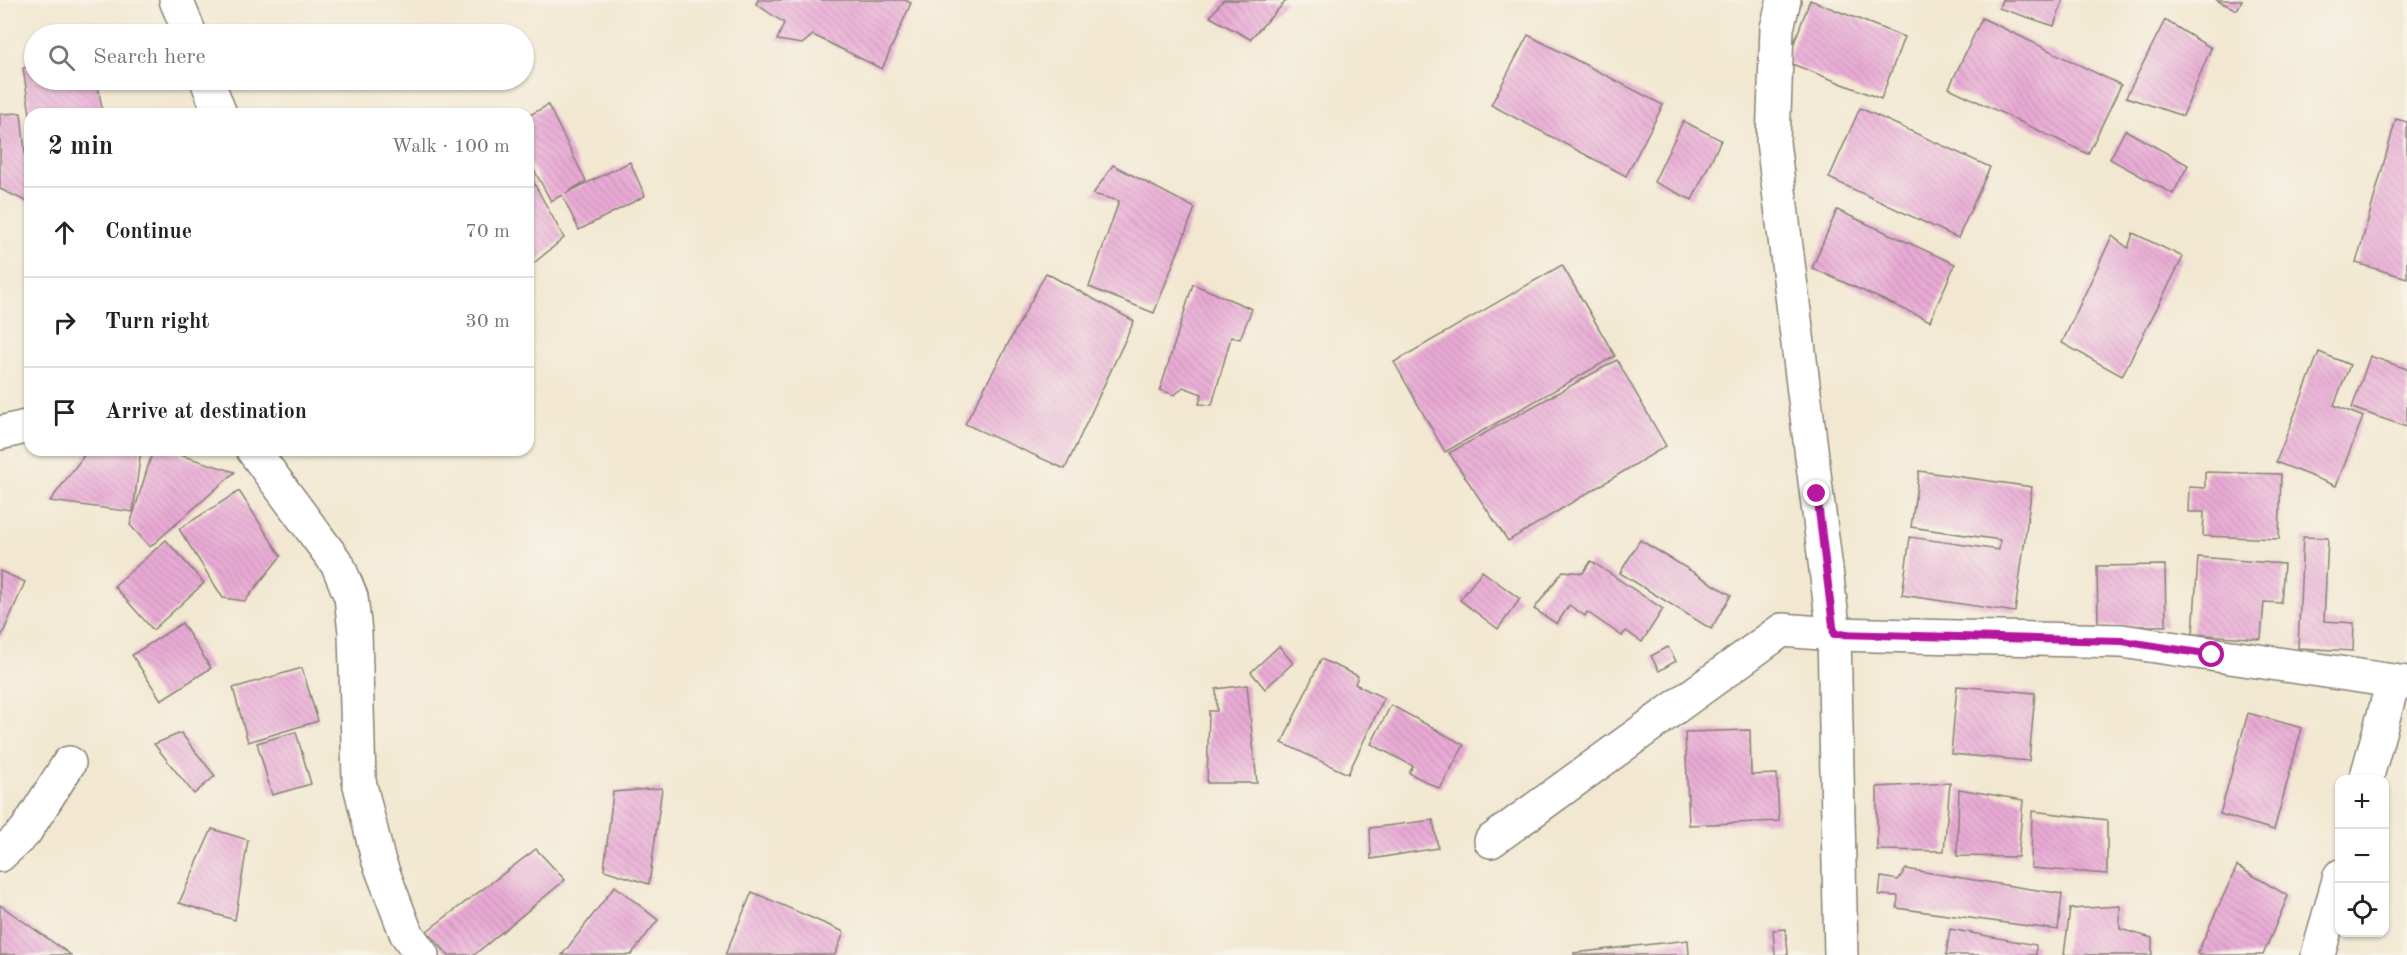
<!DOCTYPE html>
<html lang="en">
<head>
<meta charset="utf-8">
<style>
	body { margin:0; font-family:"Old Standard TT",serif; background:#f2f2f2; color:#222 }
	.controls { position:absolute; right:18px; bottom:18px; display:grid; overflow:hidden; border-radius:12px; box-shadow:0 2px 4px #0004 }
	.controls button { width:54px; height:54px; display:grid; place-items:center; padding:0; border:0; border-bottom:2px solid #e0e0e0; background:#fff; color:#222; font:30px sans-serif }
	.stop { position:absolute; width:18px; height:18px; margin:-14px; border:4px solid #b5179e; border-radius:50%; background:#fff }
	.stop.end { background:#b5179e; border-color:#fff; box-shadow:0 2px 6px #0008 }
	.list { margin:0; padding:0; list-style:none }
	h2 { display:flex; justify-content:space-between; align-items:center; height:78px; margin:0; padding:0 24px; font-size:26px }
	h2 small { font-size:20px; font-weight:400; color:#767676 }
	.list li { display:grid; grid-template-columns:39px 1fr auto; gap:18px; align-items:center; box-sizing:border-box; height:90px; padding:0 24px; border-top:2px solid #e0e0e0 }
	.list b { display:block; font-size:22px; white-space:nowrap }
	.list em { font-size:20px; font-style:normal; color:#767676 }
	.icon { flex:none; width:33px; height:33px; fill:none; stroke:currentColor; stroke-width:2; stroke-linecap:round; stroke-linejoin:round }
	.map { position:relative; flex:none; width:2407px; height:955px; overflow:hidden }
	.search { position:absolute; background:#fff; box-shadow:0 2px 4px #0004; left:24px; top:24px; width:510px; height:66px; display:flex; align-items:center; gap:15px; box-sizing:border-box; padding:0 21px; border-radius:33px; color:#767676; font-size:22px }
	.panel { position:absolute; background:#fff; box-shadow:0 2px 4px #0004; left:24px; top:108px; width:510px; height:348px; border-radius:18px }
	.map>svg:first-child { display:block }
	.building { fill:url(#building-back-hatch) }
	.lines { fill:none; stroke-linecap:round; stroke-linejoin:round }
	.minor-casing { stroke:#878276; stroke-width:36 }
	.minor { stroke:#fff; stroke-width:33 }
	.route { stroke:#b5179e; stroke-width:8 }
</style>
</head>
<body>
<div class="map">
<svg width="2407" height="955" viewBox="0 0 2407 955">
	<defs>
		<pattern id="building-back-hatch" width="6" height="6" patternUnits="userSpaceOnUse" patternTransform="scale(1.5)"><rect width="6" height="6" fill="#e9aad5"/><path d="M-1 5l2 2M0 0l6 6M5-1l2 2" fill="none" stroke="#c792b6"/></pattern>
	</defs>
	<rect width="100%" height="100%" fill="#f7f3e8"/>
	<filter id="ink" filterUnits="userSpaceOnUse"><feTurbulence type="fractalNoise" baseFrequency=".0167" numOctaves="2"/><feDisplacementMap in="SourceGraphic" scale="12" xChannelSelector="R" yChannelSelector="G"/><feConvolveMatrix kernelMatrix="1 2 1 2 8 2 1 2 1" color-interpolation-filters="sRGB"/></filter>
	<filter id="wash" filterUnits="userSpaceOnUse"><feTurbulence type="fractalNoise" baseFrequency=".008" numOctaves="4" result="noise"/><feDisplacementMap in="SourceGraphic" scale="24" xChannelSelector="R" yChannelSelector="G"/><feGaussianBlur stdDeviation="1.35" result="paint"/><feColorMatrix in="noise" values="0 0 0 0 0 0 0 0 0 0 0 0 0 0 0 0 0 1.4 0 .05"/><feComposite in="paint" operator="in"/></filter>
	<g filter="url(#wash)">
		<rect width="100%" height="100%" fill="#f2e8d1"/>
		<g id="blocks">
			<g class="building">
				<polygon points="758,0 905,0 911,3 882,69 813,35 802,44 777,40 784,23 756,4"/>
				<polygon points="1223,0 1287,0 1250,39 1210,17"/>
				<polygon points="1810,0 1904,37 1881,99 1787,62"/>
				<polygon points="2002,0 2063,0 2054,26 1999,8"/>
				<polygon points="2216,0 2242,0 2237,10"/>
				<polygon points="1982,18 2121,85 2088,154 1949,88"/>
				<polygon points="2165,20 2211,48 2183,116 2126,97"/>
				<polygon points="1528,35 1663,105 1626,176 1491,105"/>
				<polygon points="34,66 34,80 97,80 103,114 30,114 23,68"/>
				<polygon points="548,105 586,181 566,193 630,162 645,196 579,230 562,195 551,201 528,159 528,116"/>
				<polygon points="1860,108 1990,167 1958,238 1829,178"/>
				<polygon points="21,113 30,203 0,189 0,114"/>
				<polygon points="2396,119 2407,122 2407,278 2356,263"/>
				<polygon points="1683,121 1721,140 1692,200 1654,182"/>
				<polygon points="2125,130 2188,165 2173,194 2110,159"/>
				<polygon points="1113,165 1195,208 1154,313 1089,287 1119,201 1093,194"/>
				<polygon points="528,172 564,238 528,268"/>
				<polygon points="1837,210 1955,264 1930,321 1812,268"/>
				<polygon points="2133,233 2183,257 2122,376 2062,343 2112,236 2128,248"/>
				<polygon points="1562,265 1615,356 1445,452 1394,362"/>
				<polygon points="1046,273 1134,321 1065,469 965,424"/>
				<polygon points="1193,284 1252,309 1240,339 1231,337 1212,405 1199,404 1202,394 1183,387 1175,395 1160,390"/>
				<polygon points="2319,352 2350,365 2334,405 2363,417 2336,486 2276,462"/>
				<polygon points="2370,356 2407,369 2407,427 2352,408"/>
				<polygon points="1617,360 1666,446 1508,541 1449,453"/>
				<polygon points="88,450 141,450 133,512 50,501"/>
				<polygon points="153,450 164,450 235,472 150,547 130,525"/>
				<polygon points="1919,471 2032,487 2015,612 1902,595 1910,537 1999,550 2000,540 1911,527"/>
				<polygon points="2205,472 2281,474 2279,539 2203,536 2204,512 2188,512 2189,487 2205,488"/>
				<polygon points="239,491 281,556 245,601 223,598 179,529"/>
				<polygon points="2303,537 2328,538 2324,621 2354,623 2353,651 2298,648"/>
				<polygon points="166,540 204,583 153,630 114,586"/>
				<polygon points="1640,540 1731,595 1711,629 1620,573"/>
				<polygon points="2198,557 2284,564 2281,603 2264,602 2261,639 2193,634"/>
				<polygon points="1591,561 1663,609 1642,642 1626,631 1622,636 1587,612 1585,616 1569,605 1557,624 1534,609 1563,571 1583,573"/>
				<polygon points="2165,565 2166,626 2098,626 2097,566"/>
				<polygon points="0,571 25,582 0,640"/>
				<polygon points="1482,571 1520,599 1498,629 1460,600"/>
				<polygon points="182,623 211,668 161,700 132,655"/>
				<polygon points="1279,646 1293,663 1265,689 1251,672"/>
				<polygon points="1668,647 1676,661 1659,671 1651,656"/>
				<polygon points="1321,659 1358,676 1355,684 1384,698 1348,774 1282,743"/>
				<polygon points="302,668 318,721 248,742 233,688"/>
				<polygon points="1247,685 1257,783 1207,783 1209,711 1217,711 1216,689"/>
				<polygon points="1957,686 2035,693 2029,761 1951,754"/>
				<polygon points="1391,705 1464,745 1440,789 1409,773 1413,766 1371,744"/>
				<polygon points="2248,713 2302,728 2274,830 2220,814"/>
				<polygon points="1750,730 1751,775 1777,774 1779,821 1689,825 1685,732"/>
				<polygon points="296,732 311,784 272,795 257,743"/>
				<polygon points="181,733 215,776 194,794 154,744"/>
				<polygon points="1950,783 1944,851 1877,850 1877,787"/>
				<polygon points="662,788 649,884 604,870 613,792"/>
				<polygon points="1959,789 2023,800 2018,857 1957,856"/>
				<polygon points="2032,811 2107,820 2107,874 2031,868"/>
				<polygon points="1433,820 1438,848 1371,859 1370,828"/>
				<polygon points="212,829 248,840 235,920 179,903"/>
				<polygon points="536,849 565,880 474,955 448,955 427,931"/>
				<polygon points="2237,866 2288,896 2263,955 2199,955 2197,954"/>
				<polygon points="1906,869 2062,894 2058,930 1897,908 1898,896 1879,895 1881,877 1898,880"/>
				<polygon points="615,886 658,920 631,955 562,955"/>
				<polygon points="752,892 844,932 835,955 725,955"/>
				<polygon points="0,905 71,955 0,955"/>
				<polygon points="2120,906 2120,929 2152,938 2152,955 2064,955 2070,909"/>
				<polygon points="1786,929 1788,955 1775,955 1773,930"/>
				<polygon points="1950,929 2036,945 2036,955 1946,955"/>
				<polygon points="1688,940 1689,955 1574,955 1574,953"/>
			</g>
		</g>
	</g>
	<g filter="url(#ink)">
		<use href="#blocks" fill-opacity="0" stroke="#878276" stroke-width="1.5"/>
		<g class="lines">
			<g class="minor-casing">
				<g id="minor">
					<polyline points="176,0 190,34"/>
					<polyline points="1784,0 1777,28 1773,142 1834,634 1841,955"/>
					<polyline points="207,80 220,114"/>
					<polyline points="0,433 30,426"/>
					<polyline points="253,450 338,565 351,597 355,632 359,781 378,859 406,933 422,955"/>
					<polyline points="2366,780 2393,682"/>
					<polyline points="1491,841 1782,630 1834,634 2122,641 2407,683"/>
					<polyline points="0,855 25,832 69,763"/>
					<polyline points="2318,955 2340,876"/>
				</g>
			</g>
			<use href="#minor" class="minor"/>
		</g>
	</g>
	<g class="lines" filter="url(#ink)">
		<polyline class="route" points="1817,494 1834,634 2122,641 2212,655"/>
	</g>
</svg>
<div class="controls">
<button>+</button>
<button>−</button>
<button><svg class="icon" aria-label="locate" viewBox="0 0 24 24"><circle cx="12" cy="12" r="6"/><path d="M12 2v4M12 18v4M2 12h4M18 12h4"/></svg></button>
</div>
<div class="stop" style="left:2212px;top:655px"></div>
<div class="stop end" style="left:1817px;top:494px"></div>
<div class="search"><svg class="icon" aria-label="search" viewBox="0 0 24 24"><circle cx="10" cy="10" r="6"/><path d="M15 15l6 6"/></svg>Search here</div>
<section class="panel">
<h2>2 min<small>Walk · 100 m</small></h2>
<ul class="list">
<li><svg class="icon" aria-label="ahead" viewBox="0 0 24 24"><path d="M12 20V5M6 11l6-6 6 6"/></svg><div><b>Continue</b></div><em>70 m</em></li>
<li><svg class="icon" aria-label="right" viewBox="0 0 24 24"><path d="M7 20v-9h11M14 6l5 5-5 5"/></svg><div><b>Turn right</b></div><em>30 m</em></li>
<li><svg class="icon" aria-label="arrive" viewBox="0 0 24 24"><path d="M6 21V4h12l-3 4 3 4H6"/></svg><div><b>Arrive at destination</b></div></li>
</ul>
</section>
</div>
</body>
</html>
